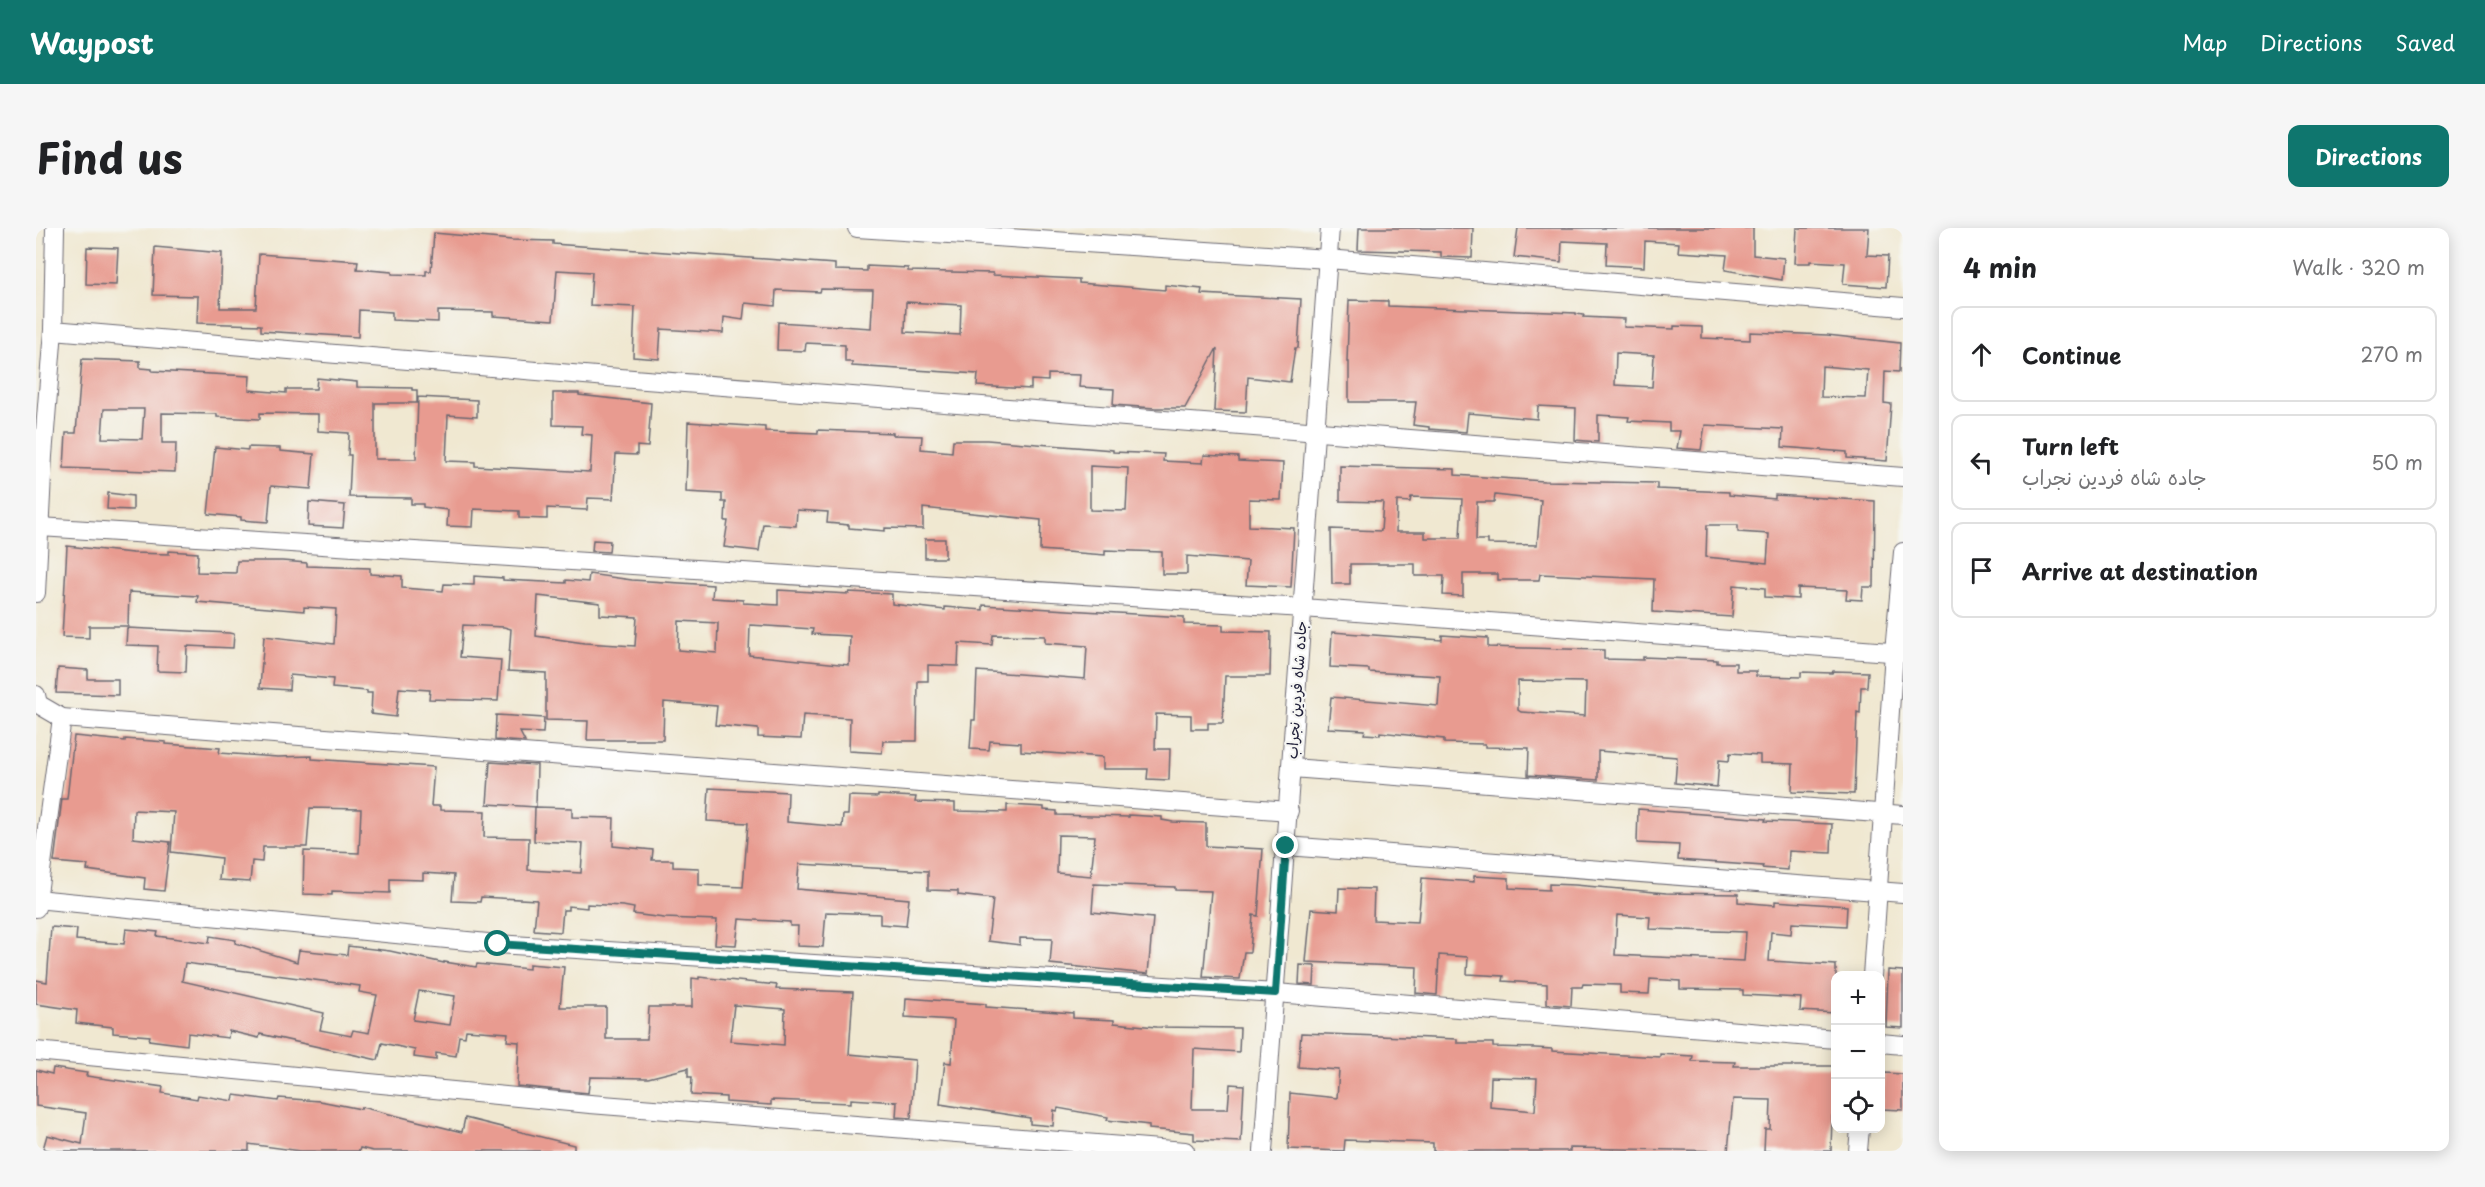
<!DOCTYPE html>
<html lang="en">
<head>
<meta charset="utf-8">
<style>
	body { margin:0; font-family:"Playpen Sans","Playpen Sans Arabic",sans-serif; background:#f6f6f6; color:#202124 }
	.controls { position:absolute; right:18px; bottom:18px; display:grid; overflow:hidden; border-radius:12px; box-shadow:0 3px 15px #0003 }
	.controls button { width:54px; height:54px; display:grid; place-items:center; padding:0; border:0; border-bottom:2px solid #e0e0e0; background:#fff; color:#202124; font:30px sans-serif }
	.stop { position:absolute; width:18px; height:18px; margin:-14px; border:4px solid #0f766e; border-radius:50%; background:#fff }
	.stop.end { background:#0f766e; border-color:#fff; box-shadow:0 2px 6px #0008 }
	.list { margin:0; padding:0; list-style:none }
	h2 { display:flex; justify-content:space-between; align-items:center; height:78px; margin:0; padding:0 24px; font-size:26px }
	h2 small { font-size:20px; font-weight:400; color:#757577 }
	.list li { display:grid; grid-template-columns:39px 1fr auto; gap:18px; align-items:center; box-sizing:border-box; height:96px; margin:0 12px 12px; padding:0 12px; border:2px solid #e0e0e0; border-radius:12px }
	.list b { display:block; font-size:22px; white-space:nowrap }
	.list p { margin:0; font-size:20px; white-space:nowrap; color:#757577 }
	.list em { font-size:20px; font-style:normal; color:#757577 }
	.icon { flex:none; width:33px; height:33px; fill:none; stroke:currentColor; stroke-width:2; stroke-linecap:round; stroke-linejoin:round }
	.map { position:relative; flex:none; width:1867px; height:923px; overflow:hidden; border-radius:12px }
	header { display:flex; align-items:center; gap:36px; box-sizing:border-box; height:84px; padding:0 30px; background:#0f766e; color:#fff }
	header strong { font-size:28px }
	nav { display:flex; gap:33px; margin-inline-start:auto; font-size:21px }
	.intro { display:flex; align-items:center; justify-content:space-between; box-sizing:border-box; height:144px; padding:0 36px }
	h1 { margin:0; font-size:42px }
	.button { padding:15px 27px; border-radius:12px; background:#0f766e; color:#fff; font-size:21px; font-weight:700 }
	main { display:flex; gap:36px; padding:0 36px }
	aside { flex:1; background:#fff; border-radius:12px; box-shadow:0 3px 15px #0003 }
	.map>svg:first-child { display:block }
	.building { fill:#e89b90; fill-rule:evenodd }
	.lines { fill:none; stroke-linecap:round; stroke-linejoin:round }
	.minor-casing { stroke:#6a6770; stroke-width:20 }
	.minor { stroke:#fff; stroke-width:18 }
	.route { stroke:#0f766e; stroke-width:8 }
	.labels { text-anchor:middle; stroke-width:4.5; stroke-linejoin:round; paint-order:stroke }
	.street-label { font-size:15px; fill:#22223b; stroke:#f6f6f2 }
</style>
</head>
<body>
<header>
<strong>Waypost</strong>
<nav><a>Map</a><a>Directions</a><a>Saved</a></nav>
</header>
<div class="intro"><h1>Find us</h1><a class="button">Directions</a></div>
<main>
<div class="map">
<svg width="1867" height="923" viewBox="0 0 1867 923">
	<rect width="100%" height="100%" fill="#f6f6f2"/>
	<filter id="ink" filterUnits="userSpaceOnUse"><feTurbulence type="fractalNoise" baseFrequency=".0167" numOctaves="2"/><feDisplacementMap in="SourceGraphic" scale="12" xChannelSelector="R" yChannelSelector="G"/><feConvolveMatrix kernelMatrix="1 2 1 2 8 2 1 2 1" color-interpolation-filters="sRGB"/></filter>
	<filter id="wash" filterUnits="userSpaceOnUse"><feTurbulence type="fractalNoise" baseFrequency=".008" numOctaves="4" result="noise"/><feDisplacementMap in="SourceGraphic" scale="24" xChannelSelector="R" yChannelSelector="G"/><feGaussianBlur stdDeviation="1.35" result="paint"/><feColorMatrix in="noise" values="0 0 0 0 0 0 0 0 0 0 0 0 0 0 0 0 0 1.4 0 .05"/><feComposite in="paint" operator="in"/></filter>
	<g filter="url(#wash)">
		<rect width="100%" height="100%" fill="#f0e8d1"/>
		<g id="blocks">
			<g class="building">
				<polygon points="1323,0 1437,0 1436,30 1405,29 1405,24 1322,22"/>
				<polygon points="1482,0 1717,0 1717,27 1748,30 1746,52 1689,42 1691,27 1642,24 1643,15 1609,13 1608,39 1570,37 1571,15 1526,13 1525,34 1478,29"/>
				<polygon points="1761,0 1833,0 1831,27 1852,28 1850,59 1807,56 1809,35 1774,33 1774,35 1759,35"/>
				<path d="M 398,5 L 476,12 L 517,13 L 517,16 L 799,36 L 799,42 L 831,43 L 831,38 L 872,40 L 872,43 L 957,45 L 957,47 L 1043,51 L 1043,55 L 1129,62 L 1129,57 L 1166,61 L 1165,66 L 1265,71 L 1262,120 L 1259,120 L 1254,154 L 1212,149 L 1210,184 L 1178,183 L 1181,120 L 1149,180 L 1119,180 L 1077,177 L 1078,161 L 1043,159 L 1044,147 L 1012,146 L 1012,153 L 995,152 L 995,161 L 941,158 L 942,146 L 816,138 L 816,134 L 809,134 L 809,117 L 770,115 L 769,123 L 741,122 L 742,94 L 835,100 L 837,62 L 785,61 L 784,64 L 740,62 L 739,78 L 709,75 L 707,92 L 688,89 L 687,105 L 625,101 L 623,131 L 597,129 L 599,79 L 554,77 L 556,44 L 521,42 L 517,92 L 457,88 L 457,84 L 402,83 L 402,94 L 356,92 L 356,84 L 323,82 L 322,109 L 225,103 L 225,97 L 161,95 L 162,68 L 117,67 L 119,19 L 186,25 L 184,80 L 220,80 L 223,26 L 322,33 L 321,41 L 356,44 L 356,46 L 390,47 L 390,43 L 395,43 ZM 870,74 L 925,77 L 924,107 L 869,104 Z"/>
				<polygon points="51,19 82,20 80,57 50,56"/>
				<path d="M 1313,72 L 1352,73 L 1352,78 L 1540,85 L 1540,86 L 1548,87 L 1547,89 L 1589,91 L 1588,99 L 1638,101 L 1638,98 L 1666,99 L 1666,110 L 1714,112 L 1714,104 L 1791,107 L 1864,115 L 1863,144 L 1849,143 L 1848,175 L 1855,176 L 1851,233 L 1811,230 L 1811,224 L 1746,219 L 1747,201 L 1669,197 L 1665,222 L 1641,220 L 1644,203 L 1633,203 L 1633,195 L 1592,193 L 1593,189 L 1562,187 L 1562,214 L 1539,212 L 1540,180 L 1502,178 L 1501,191 L 1432,185 L 1430,204 L 1393,201 L 1393,199 L 1377,197 L 1380,174 L 1313,174 L 1313,134 L 1311,134 ZM 1580,125 L 1618,127 L 1616,159 L 1579,157 ZM 1786,138 L 1832,142 L 1830,170 L 1785,169 Z"/>
				<path d="M 46,131 L 104,133 L 104,140 L 116,141 L 116,143 L 214,148 L 213,162 L 250,165 L 250,161 L 280,161 L 281,150 L 321,154 L 321,159 L 376,160 L 376,162 L 381,162 L 381,175 L 339,175 L 339,231 L 380,231 L 382,169 L 441,172 L 441,189 L 412,187 L 410,233 L 439,234 L 439,238 L 554,244 L 556,207 L 545,206 L 546,198 L 517,197 L 517,165 L 543,165 L 543,167 L 615,175 L 612,219 L 601,218 L 601,227 L 580,226 L 577,271 L 552,270 L 551,282 L 511,280 L 511,291 L 483,290 L 483,283 L 438,281 L 437,299 L 411,298 L 412,282 L 387,279 L 387,276 L 375,276 L 375,270 L 313,269 L 315,227 L 312,227 L 313,205 L 282,203 L 282,186 L 224,185 L 224,191 L 181,189 L 181,186 L 126,185 L 126,215 L 140,215 L 139,244 L 28,240 L 30,205 L 40,205 ZM 68,181 L 108,181 L 106,211 L 66,210 Z"/>
				<path d="M 652,194 L 729,199 L 729,203 L 782,205 L 782,202 L 857,205 L 857,207 L 886,208 L 885,221 L 916,224 L 917,212 L 951,212 L 1077,222 L 1077,224 L 1128,226 L 1127,233 L 1167,235 L 1168,227 L 1202,229 L 1202,233 L 1247,235 L 1245,272 L 1213,271 L 1213,298 L 1258,300 L 1255,359 L 1210,357 L 1212,333 L 1151,328 L 1151,346 L 1126,346 L 1126,324 L 1069,322 L 1069,327 L 1004,322 L 1005,292 L 887,280 L 887,301 L 849,300 L 849,303 L 813,300 L 813,297 L 791,295 L 792,284 L 761,282 L 760,298 L 727,296 L 723,323 L 688,319 L 692,293 L 689,293 L 690,274 L 686,274 L 686,266 L 650,264 ZM 1054,238 L 1092,240 L 1090,283 L 1054,282 Z"/>
				<polygon points="179,219 212,222 212,219 244,220 244,223 278,226 275,261 235,258 232,294 205,292 205,289 172,286"/>
				<path d="M 1304,238 L 1419,241 L 1419,247 L 1508,253 L 1621,255 L 1621,261 L 1693,264 L 1693,267 L 1739,271 L 1739,267 L 1839,273 L 1838,359 L 1827,359 L 1826,372 L 1810,371 L 1811,362 L 1762,360 L 1762,371 L 1729,369 L 1729,360 L 1698,357 L 1696,389 L 1617,384 L 1618,351 L 1504,346 L 1503,352 L 1462,352 L 1462,346 L 1427,346 L 1427,368 L 1407,367 L 1408,348 L 1379,348 L 1379,336 L 1314,336 L 1314,356 L 1296,356 L 1295,301 L 1345,303 L 1347,274 L 1304,273 ZM 1459,267 L 1505,272 L 1501,317 L 1452,316 L 1452,312 L 1440,312 L 1441,274 L 1458,274 ZM 1375,269 L 1426,271 L 1424,310 L 1389,310 L 1389,304 L 1360,304 L 1361,273 L 1374,274 ZM 1671,297 L 1702,297 L 1702,304 L 1733,306 L 1731,335 L 1670,329 Z"/>
				<polygon points="72,265 97,268 97,282 71,281"/>
				<polygon points="273,274 309,277 307,300 272,298"/>
				<rect x="889" y="311" width="20" height="19"/>
				<polygon points="557,312 574,313 573,324 556,323"/>
				<path d="M 31,318 L 96,325 L 133,326 L 133,323 L 162,325 L 161,344 L 200,345 L 201,333 L 246,333 L 271,335 L 271,338 L 334,340 L 334,346 L 366,348 L 366,360 L 407,363 L 408,356 L 438,357 L 438,348 L 467,350 L 467,352 L 530,355 L 530,352 L 552,354 L 553,346 L 596,352 L 677,357 L 676,370 L 707,372 L 707,375 L 742,377 L 742,362 L 813,366 L 813,364 L 856,366 L 856,376 L 909,382 L 909,379 L 947,382 L 947,377 L 1148,389 L 1148,396 L 1187,397 L 1187,403 L 1235,404 L 1234,448 L 1189,448 L 1187,495 L 1172,495 L 1172,501 L 1155,501 L 1155,487 L 1120,486 L 1119,521 L 1134,521 L 1133,552 L 1111,551 L 1112,541 L 1067,541 L 1067,529 L 985,523 L 985,515 L 954,513 L 953,522 L 934,521 L 936,492 L 939,492 L 941,443 L 1049,451 L 1051,418 L 1009,415 L 1009,408 L 957,407 L 956,417 L 923,415 L 922,438 L 892,437 L 892,453 L 882,453 L 881,513 L 847,513 L 846,525 L 813,523 L 814,490 L 767,487 L 765,511 L 722,509 L 722,501 L 679,497 L 681,478 L 628,474 L 627,512 L 551,512 L 552,493 L 510,492 L 510,445 L 472,443 L 475,401 L 468,399 L 427,397 L 424,429 L 465,432 L 462,473 L 393,471 L 394,462 L 363,460 L 360,489 L 335,486 L 336,465 L 331,465 L 331,463 L 296,460 L 297,451 L 254,447 L 253,462 L 224,460 L 228,408 L 298,416 L 300,381 L 268,379 L 268,383 L 161,374 L 162,368 L 93,364 L 92,398 L 53,398 L 53,410 L 26,409 ZM 502,368 L 564,375 L 564,387 L 601,389 L 599,418 L 548,415 L 500,408 ZM 643,393 L 682,395 L 681,425 L 642,422 ZM 714,397 L 777,401 L 776,406 L 814,408 L 813,437 L 713,427 Z"/>
				<polygon points="91,400 193,405 198,406 197,420 151,418 150,444 121,443 122,418 90,417"/>
				<path d="M 1296,404 L 1406,412 L 1406,407 L 1452,410 L 1452,419 L 1568,422 L 1568,431 L 1607,432 L 1607,429 L 1681,432 L 1681,435 L 1700,435 L 1700,443 L 1720,443 L 1720,448 L 1765,449 L 1765,444 L 1796,445 L 1797,443 L 1832,444 L 1831,459 L 1825,459 L 1824,485 L 1821,484 L 1818,566 L 1756,564 L 1757,536 L 1724,535 L 1724,527 L 1694,525 L 1693,533 L 1683,532 L 1681,559 L 1639,555 L 1641,529 L 1562,523 L 1562,552 L 1492,547 L 1493,520 L 1449,519 L 1449,516 L 1408,515 L 1408,511 L 1344,504 L 1344,507 L 1328,506 L 1329,502 L 1292,500 L 1295,469 L 1402,478 L 1404,448 L 1333,444 L 1333,441 L 1294,439 ZM 1482,453 L 1550,454 L 1549,488 L 1485,484 L 1482,482 Z"/>
				<polygon points="22,440 52,442 52,451 82,451 82,467 20,465"/>
				<polygon points="460,487 508,490 507,505 484,504 489,514 459,512"/>
				<path d="M 38,508 L 89,513 L 89,511 L 130,514 L 130,516 L 184,520 L 183,525 L 242,529 L 276,528 L 276,531 L 398,539 L 395,578 L 404,578 L 404,582 L 449,583 L 448,609 L 493,610 L 492,642 L 545,645 L 547,615 L 498,613 L 499,579 L 536,580 L 536,589 L 578,590 L 577,618 L 617,622 L 616,632 L 637,632 L 637,639 L 663,640 L 663,657 L 707,659 L 712,595 L 671,593 L 673,560 L 752,564 L 751,594 L 806,599 L 807,587 L 812,587 L 813,568 L 842,569 L 842,567 L 880,569 L 879,574 L 919,575 L 919,583 L 971,584 L 971,577 L 1008,579 L 1008,582 L 1021,583 L 1021,587 L 1093,589 L 1093,587 L 1126,589 L 1126,592 L 1137,594 L 1170,595 L 1170,618 L 1227,621 L 1222,688 L 1217,687 L 1214,724 L 1208,724 L 1204,751 L 1167,749 L 1175,663 L 1139,662 L 1139,659 L 1058,656 L 1056,684 L 1117,690 L 1112,746 L 1014,736 L 1016,711 L 984,710 L 984,717 L 952,713 L 957,671 L 922,667 L 922,663 L 892,662 L 892,643 L 763,636 L 761,661 L 873,671 L 870,698 L 844,696 L 844,686 L 790,684 L 787,719 L 761,718 L 762,698 L 754,698 L 754,694 L 703,691 L 700,717 L 679,716 L 681,692 L 628,690 L 597,686 L 598,680 L 587,678 L 551,676 L 551,680 L 532,678 L 532,682 L 527,682 L 525,704 L 498,702 L 501,672 L 445,669 L 444,674 L 416,673 L 418,647 L 387,645 L 387,652 L 354,651 L 354,665 L 296,663 L 296,667 L 267,666 L 268,623 L 323,625 L 325,581 L 274,580 L 271,619 L 227,619 L 226,634 L 216,633 L 214,654 L 183,652 L 185,630 L 135,624 L 138,584 L 98,582 L 97,610 L 134,614 L 128,663 L 108,661 L 109,650 L 51,642 L 52,637 L 18,634 L 26,571 L 31,571 ZM 1022,607 L 1059,608 L 1055,648 L 1021,645 Z"/>
				<polygon points="454,534 501,537 500,579 451,576"/>
				<polygon points="1602,581 1730,591 1729,593 1796,596 1795,625 1753,623 1752,642 1726,640 1727,638 1642,632 1643,617 1601,615"/>
				<path d="M 1438,648 L 1473,650 L 1473,660 L 1513,662 L 1513,656 L 1539,657 L 1630,665 L 1702,666 L 1702,674 L 1739,677 L 1739,673 L 1811,678 L 1810,698 L 1756,695 L 1755,706 L 1735,704 L 1733,733 L 1800,737 L 1800,785 L 1764,783 L 1765,770 L 1707,767 L 1707,762 L 1644,761 L 1644,753 L 1614,751 L 1613,766 L 1584,765 L 1584,757 L 1547,756 L 1546,759 L 1536,759 L 1535,778 L 1511,776 L 1511,756 L 1467,753 L 1468,748 L 1431,746 L 1432,729 L 1403,727 L 1401,767 L 1380,765 L 1381,739 L 1270,734 L 1275,681 L 1302,683 L 1303,660 L 1338,661 L 1337,692 L 1382,694 L 1386,650 L 1438,654 ZM 1581,687 L 1614,689 L 1613,701 L 1710,704 L 1708,733 L 1579,727 Z"/>
				<path d="M 15,699 L 41,701 L 40,712 L 88,716 L 90,701 L 122,704 L 121,708 L 173,715 L 174,708 L 200,712 L 199,715 L 261,734 L 263,722 L 311,727 L 312,718 L 354,723 L 408,735 L 408,734 L 440,739 L 441,736 L 493,741 L 493,736 L 528,739 L 524,779 L 570,779 L 570,811 L 611,811 L 613,779 L 656,779 L 656,750 L 663,751 L 663,749 L 741,757 L 740,761 L 817,764 L 813,826 L 879,832 L 875,890 L 860,889 L 861,874 L 815,871 L 815,875 L 735,872 L 735,877 L 690,874 L 690,869 L 655,867 L 656,849 L 652,849 L 652,840 L 612,850 L 554,849 L 552,865 L 481,858 L 483,814 L 471,813 L 472,805 L 430,802 L 429,809 L 423,808 L 420,828 L 400,825 L 400,832 L 378,829 L 379,822 L 346,815 L 342,832 L 224,806 L 223,810 L 193,803 L 192,810 L 152,805 L 151,817 L 113,812 L 114,808 L 77,805 L 77,799 L 40,795 L 41,782 L 0,776 L 0,752 L 11,754 ZM 149,735 L 324,758 L 323,764 L 341,767 L 333,805 L 317,802 L 315,808 L 284,802 L 288,785 L 146,753 ZM 383,763 L 419,768 L 414,797 L 377,792 ZM 698,777 L 749,781 L 748,817 L 694,813 Z"/>
				<polygon points="1264,737 1279,738 1278,757 1263,756"/>
				<polygon points="1852,742 1867,743 1867,800 1850,799"/>
				<polygon points="870,770 950,776 950,779 1037,785 1037,790 1078,792 1078,795 1120,799 1204,800 1203,824 1158,821 1156,881 1192,881 1194,856 1208,857 1205,914 1158,912 1158,905 1113,901 1113,897 1071,892 1072,889 1022,880 1021,883 1018,882 1017,898 994,896 994,890 904,876 909,834 915,835 918,792 869,789"/>
				<path d="M 1265,805 L 1421,811 L 1421,815 L 1457,815 L 1457,819 L 1499,820 L 1516,821 L 1516,823 L 1624,829 L 1624,826 L 1657,828 L 1656,833 L 1699,834 L 1698,838 L 1800,838 L 1800,888 L 1796,888 L 1795,923 L 1728,923 L 1729,901 L 1734,901 L 1735,872 L 1697,871 L 1692,923 L 1534,920 L 1534,923 L 1397,923 L 1397,915 L 1309,912 L 1308,923 L 1252,921 L 1254,865 L 1301,870 L 1303,842 L 1262,839 ZM 1455,849 L 1501,850 L 1499,883 L 1454,879 Z"/>
				<polygon points="17,840 51,845 50,848 127,859 126,865 161,871 162,867 197,873 198,867 242,873 243,870 284,873 325,881 325,879 426,904 429,890 538,917 538,923 337,923 324,920 323,923 265,923 213,916 213,923 16,923 7,921 11,907 46,916 50,885 0,878 0,842 16,846"/>
				<polygon points="1848,845 1867,846 1867,882 1845,881"/>
			</g>
		</g>
	</g>
	<g filter="url(#ink)">
		<use href="#blocks" fill-opacity="0" stroke="#6a6770" stroke-width="1.5"/>
		<g class="lines">
			<g class="minor-casing">
				<g id="minor">
					<polyline points="821,0 1292,31 1867,79"/>
					<polyline points="17,102 584,150 1867,249"/>
					<polyline points="4,299 1267,380 1867,425"/>
					<polyline points="0,365 7,228 17,102 19,0"/>
					<polyline points="0,467 2,476 26,490 1253,583"/>
					<polyline points="1256,540 1867,587"/>
					<polyline points="1250,618 1867,665"/>
					<polyline points="0,671 462,716 1240,765 1800,811"/>
					<polyline points="0,680 26,490"/>
					<polyline points="1836,748 1858,424 1867,324"/>
					<polyline points="1844,815 1867,817"/>
					<polyline points="0,823 554,876 1149,923"/>
					<polyline points="1227,923 1294,0"/>
					<polyline points="1822,923 1824,900"/>
				</g>
			</g>
			<use href="#minor" class="minor"/>
		</g>
	</g>
	<g class="lines" filter="url(#ink)">
		<polyline class="route" points="462,716 1240,765 1250,618"/>
	</g>
	<g class="labels">
		<g class="street-label">
			<text transform="translate(1261 462) rotate(-86)" y="5">جاده شاه فردین نجراب</text>
		</g>
	</g>
</svg>
<div class="controls">
<button>+</button>
<button>−</button>
<button><svg class="icon" aria-label="locate" viewBox="0 0 24 24"><circle cx="12" cy="12" r="6"/><path d="M12 2v4M12 18v4M2 12h4M18 12h4"/></svg></button>
</div>
<div class="stop" style="left:462px;top:716px"></div>
<div class="stop end" style="left:1250px;top:618px"></div>
</div>
<aside>
<h2>4 min<small>Walk · 320 m</small></h2>
<ul class="list">
<li><svg class="icon" aria-label="ahead" viewBox="0 0 24 24"><path d="M12 20V5M6 11l6-6 6 6"/></svg><div><b>Continue</b></div><em>270 m</em></li>
<li><svg class="icon" aria-label="left" viewBox="0 0 24 24"><path d="M17 20v-9H6M10 6l-5 5 5 5"/></svg><div><b>Turn left</b><p>جاده شاه فردین نجراب</p></div><em>50 m</em></li>
<li><svg class="icon" aria-label="arrive" viewBox="0 0 24 24"><path d="M6 21V4h12l-3 4 3 4H6"/></svg><div><b>Arrive at destination</b></div></li>
</ul>
</aside>
</main>
</body>
</html>
